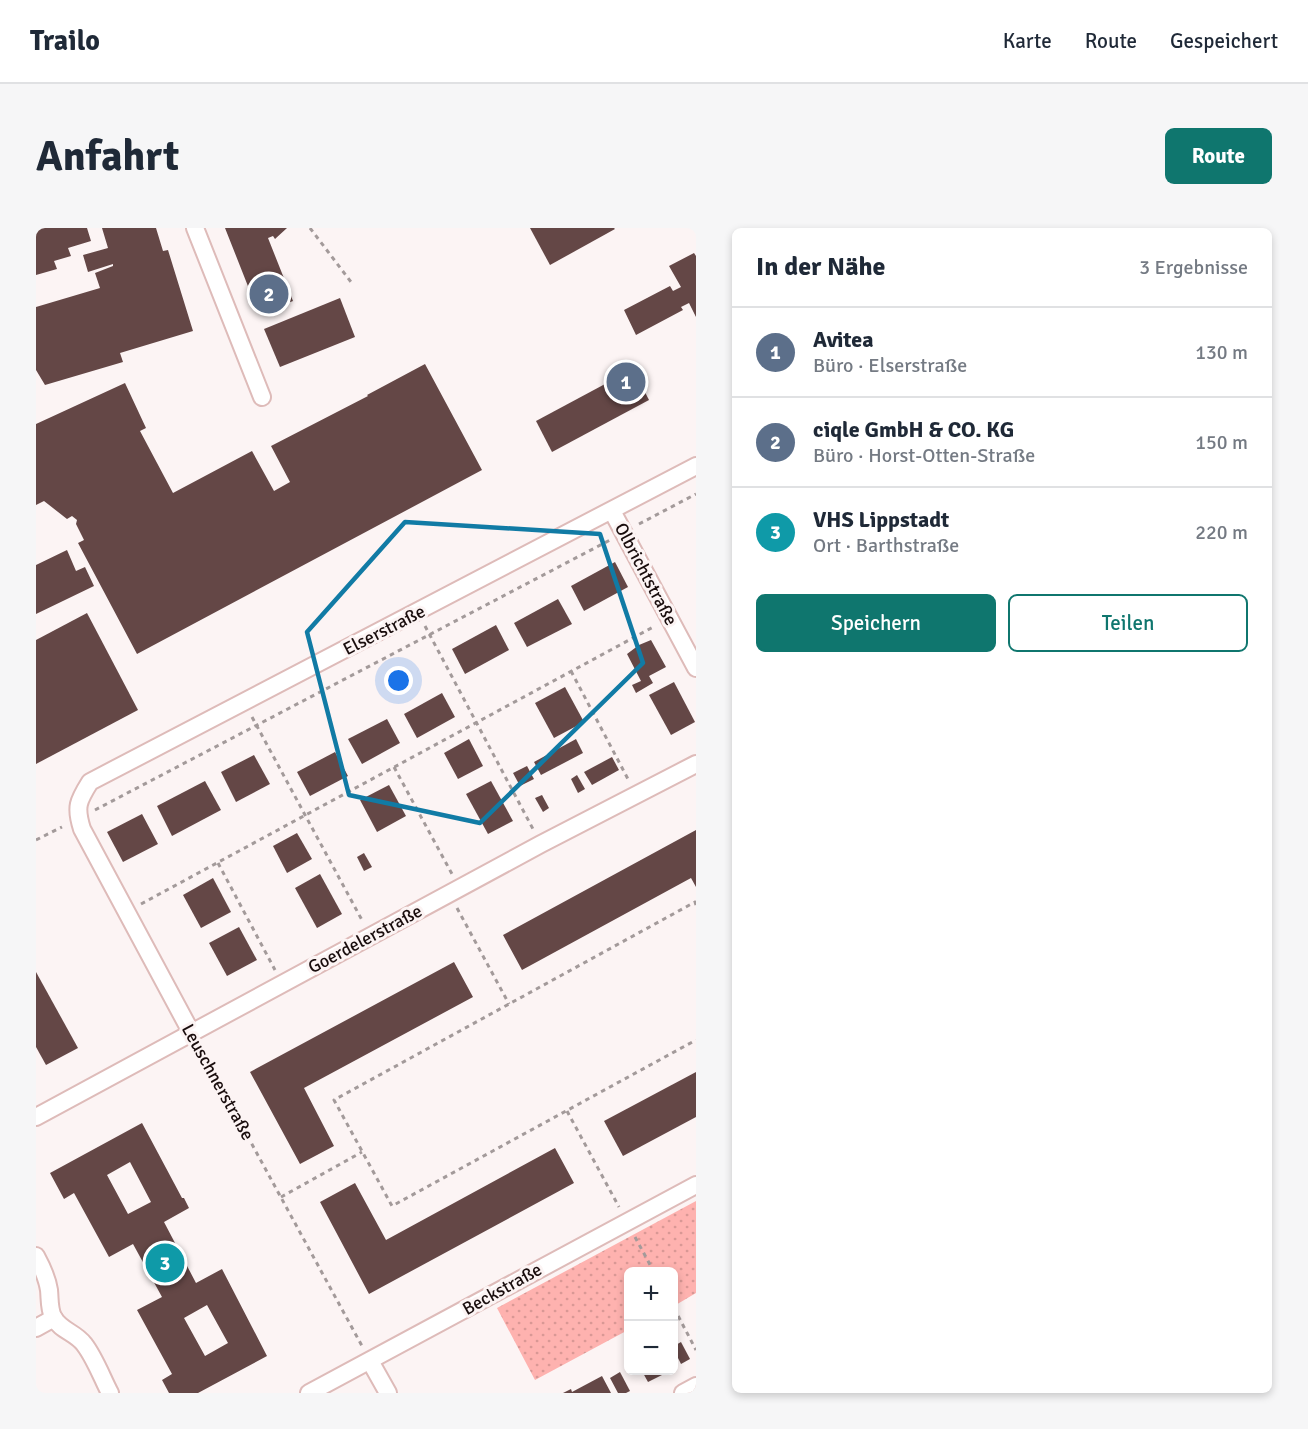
<!DOCTYPE html>
<html lang="de">
<head>
<meta charset="utf-8">
<style>
	body { margin:0; font-family:Signika,sans-serif; background:#f6f6f7; color:#1f2937 }
	.controls { position:absolute; right:18px; bottom:18px; display:grid; overflow:hidden; border-radius:9px; box-shadow:0 3px 9px #0003 }
	.controls button { width:54px; height:54px; display:grid; place-items:center; padding:0; border:0; border-bottom:2px solid #e0e1e3; background:#fff; color:#1f2937; font:30px sans-serif }
	.you { position:absolute; left:363px; top:453px; width:21px; height:21px; margin:-15px; border:4px solid #fff; border-radius:50%; background:#1a73e8; box-shadow:0 0 0 9px #1a73e833 }
	.badge { display:grid; place-items:center; width:39px; height:39px; border-radius:50%; background:#0f766e; color:#fff; font-size:20px; font-weight:700 }
	.pin { position:absolute; translate:-50% -50%; border:3px solid #fff; box-shadow:0 2px 6px #0006 }
	.list { margin:0; padding:0; list-style:none }
	h2 { display:flex; justify-content:space-between; align-items:center; height:78px; margin:0; padding:0 24px; font-size:26px }
	h2 small { font-size:20px; font-weight:400; color:#747a83 }
	.list li { display:grid; grid-template-columns:39px 1fr auto; gap:18px; align-items:center; box-sizing:border-box; height:90px; padding:0 24px; border-top:2px solid #e0e1e3 }
	.list b { display:block; font-size:22px; white-space:nowrap }
	.list p { margin:0; font-size:20px; white-space:nowrap; color:#747a83 }
	.list em { font-size:20px; font-style:normal; color:#747a83 }
	.actions { display:flex; gap:12px; padding:18px 24px }
	.actions a { flex:1; padding:14px 0; border:2px solid #0f766e; border-radius:9px; text-align:center; font-size:21px; color:#0f766e }
	.actions .main { background:#0f766e; color:#fff }
	.map { position:relative; flex:none; width:660px; height:1165px; overflow:hidden; border-radius:9px }
	header { display:flex; align-items:center; gap:36px; box-sizing:border-box; height:84px; padding:0 30px; background:#fff; border-bottom:2px solid #e0e1e3 }
	header strong { font-size:28px }
	nav { display:flex; gap:33px; margin-inline-start:auto; font-size:21px }
	.intro { display:flex; align-items:center; justify-content:space-between; box-sizing:border-box; height:144px; padding:0 36px }
	h1 { margin:0; font-size:42px }
	.button { padding:15px 27px; border-radius:9px; background:#0f766e; color:#fff; font-size:21px; font-weight:700 }
	main { display:flex; gap:36px; padding:0 36px }
	aside { flex:1; background:#fff; border-radius:9px; box-shadow:0 3px 9px #0003 }
	.map>svg:first-child { display:block }
	.grass { fill:url(#grass-dots) }
	.building { fill:#644746; fill-rule:evenodd }
	.lines { fill:none; stroke-linecap:round; stroke-linejoin:round }
	.street-casing { stroke:#debbb9; stroke-width:20 }
	.path { stroke:#a39a9a; stroke-width:3; stroke-dasharray:4.5 4.5; stroke-linecap:butt }
	.street { stroke:#fff; stroke-width:16 }
	.marked { fill:none; stroke:#117ba5; stroke-width:4.5; stroke-linejoin:round }
	.labels { text-anchor:middle; stroke-width:6; stroke-linejoin:round; paint-order:stroke }
	.street-label { font-size:18px; fill:#190d0d; stroke:#fcf4f4 }
</style>
</head>
<body>
<header>
<strong>Trailo</strong>
<nav><a>Karte</a><a>Route</a><a>Gespeichert</a></nav>
</header>
<div class="intro"><h1>Anfahrt</h1><a class="button">Route</a></div>
<main>
<div class="map">
<svg width="660" height="1165" viewBox="0 0 660 1165">
	<defs>
		<pattern id="grass-dots" width="8" height="8" patternUnits="userSpaceOnUse" patternTransform="scale(1.5)"><rect width="8" height="8" fill="#feb2af"/><path d="M2 2h.1M6 6h.1" fill="none" stroke="#d99895" stroke-width="1.8" stroke-linecap="round"/></pattern>
	</defs>
	<rect width="100%" height="100%" fill="#fcf4f4"/>
	<polygon class="grass" points="660,973 660,1065 638,1078 638,1044 592,1044 592,1102 499,1152 461,1080"/>
	<g class="building">
		<polygon points="0,0 51,0 55,13 32,20 35,28 18,33 21,41 0,47"/>
		<polygon points="66,0 120,0 127,23 132,22 157,103 84,125 87,134 9,157 0,142 0,79 64,60 59,45 77,38 77,36 52,44 47,27 72,20"/>
		<polygon points="189,0 251,0 239,11 237,8 232,10 257,73 223,86"/>
		<polygon points="494,0 578,0 579,1 514,37"/>
		<polygon points="658,25 660,28 660,89 653,75 645,79 647,82 600,107 588,82 634,58 637,63 645,59 633,38"/>
		<polygon points="304,70 319,109 244,139 228,101"/>
		<polygon points="389,136 446,242 101,426 42,315 48,312 40,296 41,292 36,288 31,291 8,273 0,277 0,196 89,155 110,200 104,203 137,265 216,223 238,263 254,254 235,218 332,168 331,167"/>
		<polygon points="597,141 613,172 516,224 500,193"/>
		<polygon points="31,322 40,343 49,339 58,358 0,386 0,337"/>
		<polygon points="579,334 592,359 548,383 535,358"/>
		<polygon points="522,371 536,396 491,419 478,395"/>
		<polygon points="51,385 102,482 0,536 0,412"/>
		<polygon points="460,397 473,422 429,446 416,421"/>
		<polygon points="615,412 630,439 613,448 617,455 600,465 596,457 605,453 591,426 603,417"/>
		<polygon points="638,454 659,494 635,507 613,467"/>
		<polygon points="529,459 548,494 518,510 499,475"/>
		<polygon points="406,465 419,489 381,510 368,486"/>
		<polygon points="351,491 364,515 326,536 312,511"/>
		<polygon points="433,511 447,538 422,551 408,525"/>
		<polygon points="540,511 547,525 505,547 498,534"/>
		<polygon points="299,524 312,548 274,568 261,544"/>
		<polygon points="218,527 234,556 200,574 185,544"/>
		<polygon points="576,529 583,542 556,557 548,544"/>
		<polygon points="491,538 498,551 484,558 477,545"/>
		<polygon points="541,547 549,561 542,565 535,551"/>
		<polygon points="169,553 185,582 136,608 121,578"/>
		<polygon points="455,553 477,593 452,606 430,566"/>
		<polygon points="353,557 370,588 341,604 324,572"/>
		<polygon points="506,567 513,580 507,584 499,570"/>
		<polygon points="106,586 122,616 87,634 71,604"/>
		<polygon points="660,602 660,659 655,650 486,742 467,707"/>
		<polygon points="261,605 276,631 251,645 237,618"/>
		<polygon points="328,625 336,639 328,643 321,629"/>
		<polygon points="284,646 306,686 281,700 259,660"/>
		<polygon points="177,650 195,684 165,700 147,667"/>
		<polygon points="203,699 221,732 191,748 173,715"/>
		<polygon points="418,734 437,769 268,860 298,918 264,936 214,844"/>
		<polygon points="0,744 42,820 10,837 0,819"/>
		<polygon points="660,844 660,889 587,928 568,893"/>
		<path d="M 106,895 L 146,970 L 148,970 L 153,980 L 128,994 L 160,1055 L 186,1041 L 231,1128 L 162,1165 L 133,1165 L 126,1152 L 136,1146 L 101,1082 L 126,1069 L 97,1016 L 73,1029 L 38,965 L 28,971 L 14,945 ZM 94,934 L 115,974 L 92,986 L 71,947 ZM 171,1077 L 192,1115 L 169,1128 L 148,1090 Z"/>
		<polygon points="519,920 538,955 333,1066 284,974 319,955 350,1012"/>
		<polygon points="645,1114 654,1131 645,1136 638,1122 638,1118"/>
		<polygon points="599,1143 634,1143 612,1154 607,1145"/>
		<polygon points="584,1144 594,1163 590,1165 582,1165 574,1150"/>
		<polygon points="566,1148 575,1165 527,1165 535,1161 536,1164"/>
	</g>
	<g class="lines">
		<g class="street-casing">
			<g id="street">
				<polyline points="159,0 226,169"/>
				<polyline points="576,283 660,440"/>
				<path d="M 155,804 L 46,601 C 39,579 42,573 54,554 L 660,238"/>
				<polyline points="0,889 505,616 660,536"/>
				<path d="M 0,1028 C 6,1039 11,1049 13,1062 C 14,1072 13,1080 17,1089 C 25,1103 39,1104 48,1116 C 59,1130 66,1150 74,1165"/>
				<polyline points="0,1100 18,1090"/>
				<polyline points="334,1133 352,1165"/>
				<polyline points="273,1165 660,957"/>
				<polyline points="647,1165 660,1158"/>
			</g>
		</g>
		<g class="path">
			<polyline points="274,0 315,54"/>
			<polyline points="603,296 660,266"/>
			<polyline points="389,398 497,601"/>
			<polyline points="535,443 593,553"/>
			<polyline points="216,489 327,694"/>
			<polyline points="358,539 416,646"/>
			<polyline points="59,582 574,312"/>
			<polyline points="0,612 26,599"/>
			<polyline points="182,635 239,742"/>
			<polyline points="105,676 619,398"/>
			<polyline points="660,677 659,674 298,872 356,978 660,812"/>
			<polyline points="421,680 473,776"/>
			<polyline points="164,821 326,1118"/>
			<polyline points="531,883 583,979"/>
			<polyline points="245,969 326,924"/>
			<polyline points="599,1009 618,1044"/>
			<polyline points="638,1080 660,1122"/>
		</g>
		<use href="#street" class="street"/>
	</g>
	<path class="marked" d="M 369,294 L 564,306 L 607,435 L 444,595 L 313,567 L 271,404 Z"/>
	<g class="labels">
		<g class="street-label">
			<text transform="translate(610 346) rotate(62)" y="6">Olbrichtstraße</text>
			<text transform="translate(348 402) rotate(-27)" y="6">Elserstraße</text>
			<text transform="translate(329 711) rotate(-28)" y="6">Goerdelerstraße</text>
			<text transform="translate(182 854) rotate(61)" y="6">Leuschnerstraße</text>
			<text transform="translate(466 1061) rotate(-29)" y="6">Beckstraße</text>
		</g>
	</g>
</svg>
<div class="controls">
<button>+</button>
<button>−</button>
</div>
<div class="you"></div>
<div class="pin badge" style="left:590px;top:154px;background:#5c6f8a">1</div>
<div class="pin badge" style="left:233px;top:66px;background:#5c6f8a">2</div>
<div class="pin badge" style="left:129px;top:1035px;background:#0f9aa8">3</div>
</div>
<aside>
<h2>In der Nähe<small>3 Ergebnisse</small></h2>
<ul class="list">
<li><span class="badge" style="background:#5c6f8a">1</span><div><b>Avitea</b><p>Büro · Elserstraße</p></div><em>130 m</em></li>
<li><span class="badge" style="background:#5c6f8a">2</span><div><b>ciqle GmbH &amp; CO. KG</b><p>Büro · Horst-Otten-Straße</p></div><em>150 m</em></li>
<li><span class="badge" style="background:#0f9aa8">3</span><div><b>VHS Lippstadt</b><p>Ort · Barthstraße</p></div><em>220 m</em></li>
</ul>
<div class="actions"><a class="main">Speichern</a><a>Teilen</a></div>
</aside>
</main>
</body>
</html>
